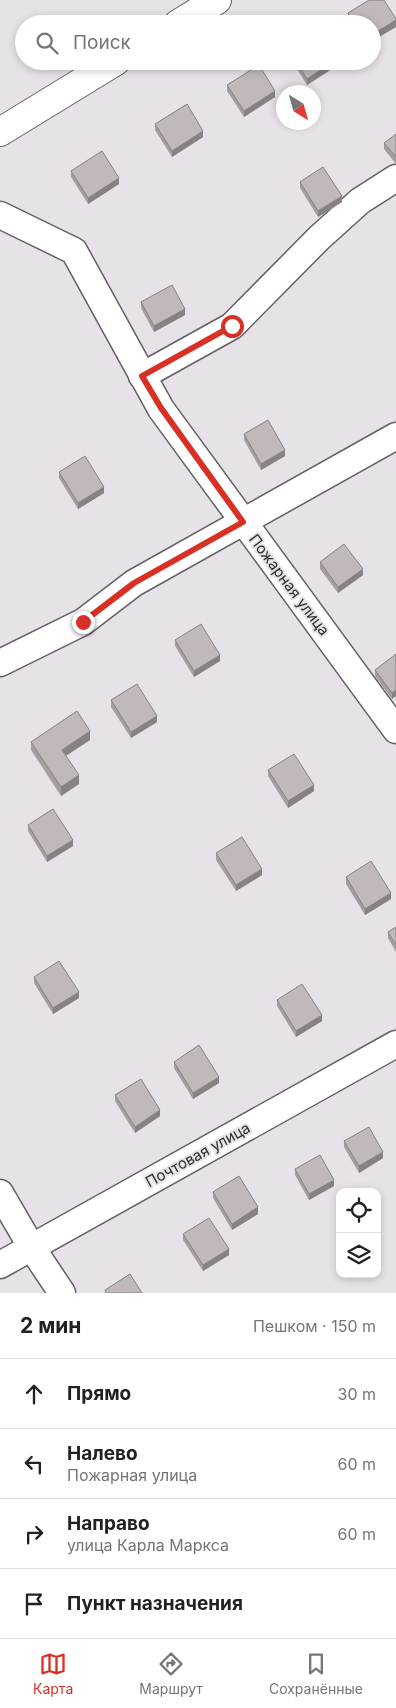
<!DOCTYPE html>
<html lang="ru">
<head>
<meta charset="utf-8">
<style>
	body { margin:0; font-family:Inter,sans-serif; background:#f6f6f6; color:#202124 }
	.controls { position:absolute; right:15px; bottom:15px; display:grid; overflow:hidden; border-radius:10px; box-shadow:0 2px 8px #0003 }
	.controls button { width:45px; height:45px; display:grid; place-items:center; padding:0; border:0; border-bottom:1px solid #e0e0e0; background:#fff; color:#202124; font:25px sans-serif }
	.compass { position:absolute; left:276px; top:85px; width:45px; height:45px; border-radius:50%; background:#fff; box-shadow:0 2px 8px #0003; rotate:143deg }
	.stop { position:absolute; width:15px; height:15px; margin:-11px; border:4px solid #d93025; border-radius:50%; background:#fff }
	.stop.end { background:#d93025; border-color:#fff; box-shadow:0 1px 5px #0008 }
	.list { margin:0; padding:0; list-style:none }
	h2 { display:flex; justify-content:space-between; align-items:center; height:65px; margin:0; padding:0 20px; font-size:21px }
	h2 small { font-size:16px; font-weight:400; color:#757577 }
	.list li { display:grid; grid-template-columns:32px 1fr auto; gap:15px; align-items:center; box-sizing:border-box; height:70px; padding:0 20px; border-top:1px solid #e0e0e0 }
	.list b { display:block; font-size:19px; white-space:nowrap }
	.list p { margin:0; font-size:16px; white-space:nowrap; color:#757577 }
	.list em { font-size:16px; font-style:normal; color:#757577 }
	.icon { flex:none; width:28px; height:28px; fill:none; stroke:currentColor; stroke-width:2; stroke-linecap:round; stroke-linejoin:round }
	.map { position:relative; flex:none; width:396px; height:1293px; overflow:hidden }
	.search { position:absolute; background:#fff; box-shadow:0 2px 8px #0003; left:15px; right:15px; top:15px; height:55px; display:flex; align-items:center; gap:12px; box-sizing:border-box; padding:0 18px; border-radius:28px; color:#757577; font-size:19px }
	.sheet { height:345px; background:#fff }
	nav { display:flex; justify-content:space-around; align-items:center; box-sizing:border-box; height:70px; border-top:1px solid #e0e0e0; background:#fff; font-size:14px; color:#757577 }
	nav a { display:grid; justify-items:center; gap:2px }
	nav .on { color:#d93025 }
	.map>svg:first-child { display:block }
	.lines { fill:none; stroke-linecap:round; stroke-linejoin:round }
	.minor-casing { stroke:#645f64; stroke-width:29 }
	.major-casing { stroke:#645f64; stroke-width:30 }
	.minor { stroke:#fff; stroke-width:26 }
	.major { stroke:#fff; stroke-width:28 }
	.wall { fill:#a59ea0 }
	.shaded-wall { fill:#868182 }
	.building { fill:#c0b8ba; stroke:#868182 }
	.route { stroke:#d93025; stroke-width:6 }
	.labels { text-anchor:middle; stroke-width:4; stroke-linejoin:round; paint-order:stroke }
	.street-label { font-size:15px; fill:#2d2b2d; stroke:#e7e2e7 }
</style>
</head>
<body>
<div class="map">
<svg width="396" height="1293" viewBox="0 0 396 1293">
	<rect width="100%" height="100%" fill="#e7e2e7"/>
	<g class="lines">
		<g class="minor-casing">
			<g id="minor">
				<polyline points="0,215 74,251 161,409 396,730"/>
				<polyline points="142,376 232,326 319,238 360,201 396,178"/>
				<polyline points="0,663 83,622 134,583 396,436"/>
				<polyline points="0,1193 32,1248 62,1293"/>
				<polyline points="0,1265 396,1044"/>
			</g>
		</g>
		<g class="major-casing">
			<g id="major">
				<polyline points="178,24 217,0"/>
				<polyline points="0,132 116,61"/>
			</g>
		</g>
		<use href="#minor" class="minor"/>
		<use href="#major" class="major"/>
	</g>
	<g class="wall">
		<polygon points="348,13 396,20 396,27 372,41 372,24 351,24 348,19"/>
		<polygon points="292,61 338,61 338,65 307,85"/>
		<polygon points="227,85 275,97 244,117 227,91"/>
		<polygon points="155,124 203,137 172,157 155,130"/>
		<polygon points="396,134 396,164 384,149 384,143"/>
		<polygon points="71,171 119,184 88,204 71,177"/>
		<polygon points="300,182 342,202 318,217 300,188"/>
		<polygon points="141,302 185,315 154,332 141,308"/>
		<polygon points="244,434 285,456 261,470 244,440"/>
		<polygon points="59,472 104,493 78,509 59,478"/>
		<polygon points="320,562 363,575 338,593 320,569"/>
		<polygon points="175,640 220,661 194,677 175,646"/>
		<polygon points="396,654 396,696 392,699 375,676 375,670"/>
		<polygon points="111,700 157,722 131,738 111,707"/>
		<polygon points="90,740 66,756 79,784 61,796 31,750 31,742"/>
		<polygon points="268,770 314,791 288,808 268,776"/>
		<polygon points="28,825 73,846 47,862 28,831"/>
		<polygon points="216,853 262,875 236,891 216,860"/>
		<polygon points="346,877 391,899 365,915 346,884"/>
		<polygon points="396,927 396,952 388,938 388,932"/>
		<polygon points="34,977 79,998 53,1014 34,983"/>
		<polygon points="277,1000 322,1021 296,1037 277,1006"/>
		<polygon points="174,1062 219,1083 193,1099 174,1068"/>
		<polygon points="115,1095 160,1116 135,1133 115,1101"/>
		<polygon points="344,1141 383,1158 359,1173 344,1147"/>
		<polygon points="295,1169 334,1186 309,1200 295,1175"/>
		<polygon points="213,1192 258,1214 232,1230 213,1198"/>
		<polygon points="183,1234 229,1255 203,1271 183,1240"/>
	</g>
	<g class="shaded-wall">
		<polygon points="396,20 396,27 372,41 372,35"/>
		<polygon points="334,61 338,61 338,65 307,85 307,79"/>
		<polygon points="275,91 275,97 244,117 244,111"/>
		<polygon points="203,131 203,137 172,157 172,151"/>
		<polygon points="119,178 119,184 88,204 88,198"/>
		<polygon points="342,196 342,202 318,217 318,211"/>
		<polygon points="185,309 185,315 154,332 154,326"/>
		<polygon points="285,450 285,456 261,470 261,464"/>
		<polygon points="104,487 104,493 78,509 78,503"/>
		<polygon points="363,569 363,575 338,593 338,587"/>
		<polygon points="220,655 220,661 194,677 194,671"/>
		<polygon points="396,690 396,696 392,699 392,693"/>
		<polygon points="157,716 157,722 131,738 131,732"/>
		<polygon points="90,731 90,740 62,758 62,750"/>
		<polygon points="79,775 79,784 61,796 61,787"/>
		<polygon points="314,785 314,791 288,808 288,801"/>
		<polygon points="73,840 73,846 47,862 47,856"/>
		<polygon points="262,869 262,875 236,891 236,885"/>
		<polygon points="391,893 391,899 365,915 365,909"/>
		<polygon points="79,992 79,998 53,1014 53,1008"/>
		<polygon points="322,1015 322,1021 296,1037 296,1031"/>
		<polygon points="219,1077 219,1083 193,1099 193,1093"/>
		<polygon points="160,1110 160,1116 135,1133 135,1127"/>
		<polygon points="383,1152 383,1158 359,1173 359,1166"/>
		<polygon points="334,1180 334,1186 309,1200 309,1194"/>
		<polygon points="258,1207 258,1214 232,1230 232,1224"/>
		<polygon points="229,1249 229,1255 203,1271 203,1265"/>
	</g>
	<g class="building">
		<polygon points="369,0 384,0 396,19 396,20 372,35 372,24 355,24 348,13"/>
		<polygon points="296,61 334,61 307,79"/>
		<polygon points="259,65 275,91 244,111 227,85"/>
		<polygon points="187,104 203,131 172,151 155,124"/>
		<polygon points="396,134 396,157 384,143"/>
		<polygon points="102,151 119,178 88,198 71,171"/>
		<polygon points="323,167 342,196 318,211 300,182"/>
		<polygon points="172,285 185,309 154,326 141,302"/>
		<polygon points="268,420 285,450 261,464 244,434"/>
		<polygon points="85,456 104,487 78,503 59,472"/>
		<polygon points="344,544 363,569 338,587 320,562"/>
		<polygon points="201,624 220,655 194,671 175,640"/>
		<polygon points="396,654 396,690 392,693 375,670"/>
		<polygon points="137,684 157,716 131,732 111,700"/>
		<polygon points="77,711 90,731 62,750 79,775 61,787 31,742"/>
		<polygon points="294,754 314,785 288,801 268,770"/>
		<polygon points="53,809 73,840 47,856 28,825"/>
		<polygon points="242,837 262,869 236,885 216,853"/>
		<polygon points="371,861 391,893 365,909 346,877"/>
		<polygon points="396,927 396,945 388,932"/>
		<polygon points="59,961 79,992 53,1008 34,977"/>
		<polygon points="302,984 322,1015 296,1031 277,1000"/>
		<polygon points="199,1045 219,1077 193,1093 174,1062"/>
		<polygon points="141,1079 160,1110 135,1127 115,1095"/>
		<polygon points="369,1127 383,1152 359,1166 344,1141"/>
		<polygon points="320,1155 334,1180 309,1194 295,1169"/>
		<polygon points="239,1176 258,1207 232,1224 213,1192"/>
		<polygon points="209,1218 229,1249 203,1265 183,1234"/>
		<polygon points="130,1274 142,1293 106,1293 105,1290"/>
	</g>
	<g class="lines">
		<polyline class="route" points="83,622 134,583 243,522 161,408 142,376 232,326"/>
	</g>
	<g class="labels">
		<g class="street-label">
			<text transform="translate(289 585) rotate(53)" y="5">Пожарная улица</text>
			<text transform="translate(198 1155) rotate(-29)" y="5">Почтовая улица</text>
		</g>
	</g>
</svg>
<div class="controls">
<button><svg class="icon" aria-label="locate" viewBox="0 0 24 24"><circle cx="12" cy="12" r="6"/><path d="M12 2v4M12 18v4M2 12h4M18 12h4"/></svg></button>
<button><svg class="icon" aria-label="layers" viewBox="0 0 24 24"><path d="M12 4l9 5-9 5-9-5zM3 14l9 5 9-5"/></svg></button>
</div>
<svg class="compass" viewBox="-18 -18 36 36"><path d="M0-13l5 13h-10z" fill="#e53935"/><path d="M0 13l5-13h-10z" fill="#757577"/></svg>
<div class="stop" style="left:232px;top:326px"></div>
<div class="stop end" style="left:83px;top:622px"></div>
<div class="search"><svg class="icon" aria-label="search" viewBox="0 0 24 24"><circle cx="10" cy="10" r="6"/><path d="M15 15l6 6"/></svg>Поиск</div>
</div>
<section class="sheet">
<h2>2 мин<small>Пешком · 150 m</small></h2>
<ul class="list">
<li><svg class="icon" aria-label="ahead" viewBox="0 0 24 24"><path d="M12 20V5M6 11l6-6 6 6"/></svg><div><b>Прямо</b></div><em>30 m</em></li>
<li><svg class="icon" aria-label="left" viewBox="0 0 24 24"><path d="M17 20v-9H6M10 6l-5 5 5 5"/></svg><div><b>Налево</b><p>Пожарная улица</p></div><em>60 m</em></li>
<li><svg class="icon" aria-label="right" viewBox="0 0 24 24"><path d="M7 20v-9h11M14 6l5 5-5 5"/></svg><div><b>Направо</b><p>улица Карла Маркса</p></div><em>60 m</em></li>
<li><svg class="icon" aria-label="arrive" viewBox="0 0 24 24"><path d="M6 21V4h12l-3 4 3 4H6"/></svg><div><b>Пункт назначения</b></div></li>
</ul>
</section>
<nav>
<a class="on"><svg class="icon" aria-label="map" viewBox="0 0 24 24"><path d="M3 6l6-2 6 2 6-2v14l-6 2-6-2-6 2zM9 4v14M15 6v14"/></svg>Карта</a>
<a><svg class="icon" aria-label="directions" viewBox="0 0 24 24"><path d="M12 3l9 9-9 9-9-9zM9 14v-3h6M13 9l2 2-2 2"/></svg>Маршрут</a>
<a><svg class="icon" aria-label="saved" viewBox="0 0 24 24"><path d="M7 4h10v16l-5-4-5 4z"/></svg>Сохранённые</a>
</nav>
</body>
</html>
